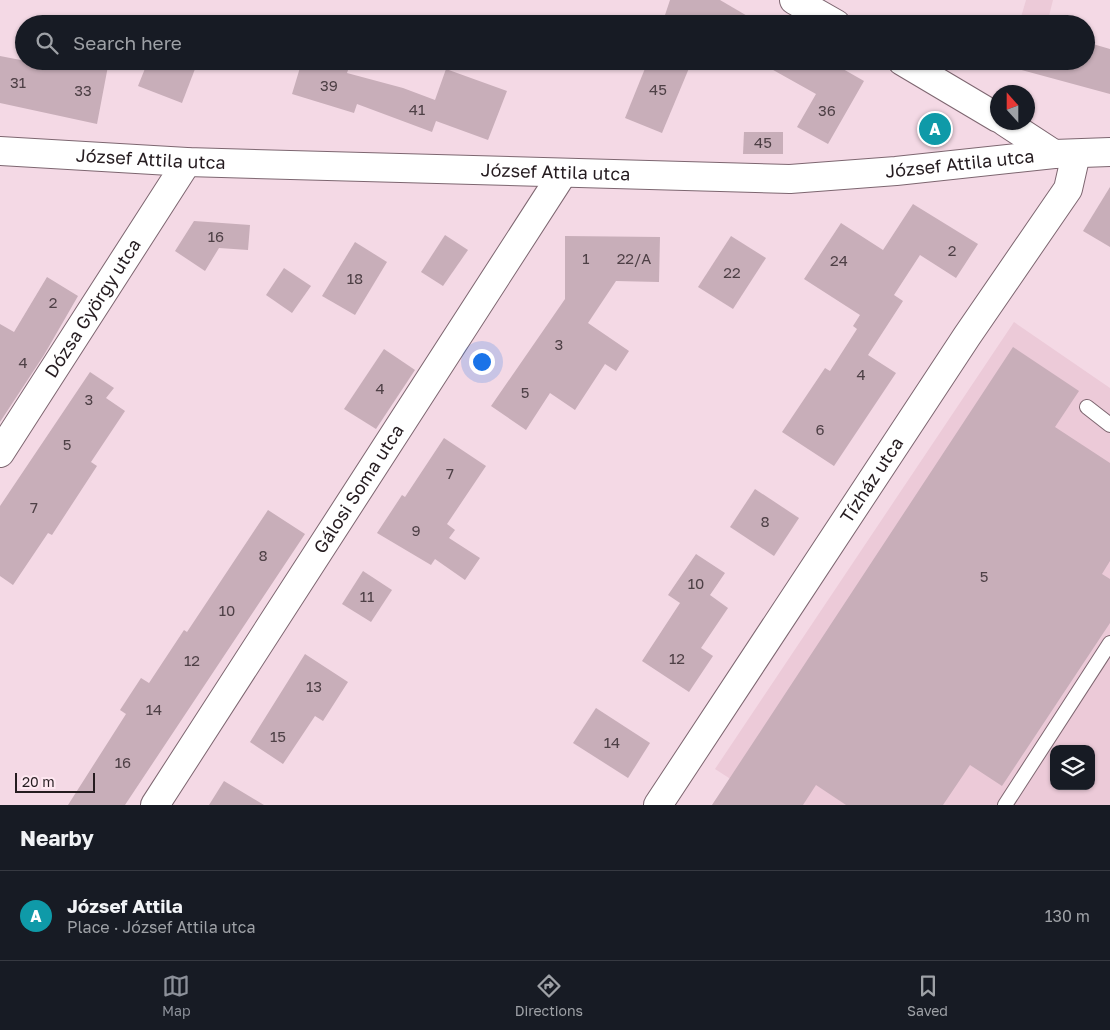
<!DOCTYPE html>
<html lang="en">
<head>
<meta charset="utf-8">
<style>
	body { margin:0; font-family:"Golos Text",sans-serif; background:#242831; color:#f1f3f6 }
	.controls { position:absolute; right:15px; bottom:15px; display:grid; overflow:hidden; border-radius:10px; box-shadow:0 1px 4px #0004 }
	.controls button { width:45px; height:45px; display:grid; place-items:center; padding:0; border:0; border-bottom:1px solid #363941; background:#171b24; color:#f1f3f6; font:25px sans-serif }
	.compass { position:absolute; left:990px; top:85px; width:45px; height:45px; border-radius:50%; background:#171b24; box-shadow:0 1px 4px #0004; rotate:339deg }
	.scale { position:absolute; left:15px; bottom:12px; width:80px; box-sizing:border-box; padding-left:5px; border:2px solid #251c20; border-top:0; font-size:14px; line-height:18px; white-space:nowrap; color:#251c20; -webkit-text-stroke:4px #fee8f1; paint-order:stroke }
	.you { position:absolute; left:481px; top:361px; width:18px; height:18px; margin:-12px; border:4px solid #fff; border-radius:50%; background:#1a73e8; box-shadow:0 0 0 8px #1a73e833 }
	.badge { display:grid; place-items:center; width:32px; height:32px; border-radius:50%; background:#8c9099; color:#fff; font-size:16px; font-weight:700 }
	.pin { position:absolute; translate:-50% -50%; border:2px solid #fff; box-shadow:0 1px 5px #0006 }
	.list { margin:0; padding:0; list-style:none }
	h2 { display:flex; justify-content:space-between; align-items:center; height:65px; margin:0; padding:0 20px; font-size:21px }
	h2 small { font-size:16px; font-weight:400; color:#9ea1a6 }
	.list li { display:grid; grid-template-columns:32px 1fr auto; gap:15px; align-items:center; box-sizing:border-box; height:90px; padding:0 20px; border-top:1px solid #363941 }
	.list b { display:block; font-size:19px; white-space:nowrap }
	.list p { margin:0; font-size:16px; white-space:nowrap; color:#9ea1a6 }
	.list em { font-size:16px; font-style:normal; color:#9ea1a6 }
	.icon { flex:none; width:28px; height:28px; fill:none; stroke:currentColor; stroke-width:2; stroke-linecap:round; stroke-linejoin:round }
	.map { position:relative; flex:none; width:1110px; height:805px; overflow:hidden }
	.search { position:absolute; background:#171b24; box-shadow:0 1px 4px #0004; left:15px; right:15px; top:15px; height:55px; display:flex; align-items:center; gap:12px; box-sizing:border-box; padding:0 18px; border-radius:28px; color:#9ea1a6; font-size:19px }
	.sheet { height:155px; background:#171b24 }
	nav { display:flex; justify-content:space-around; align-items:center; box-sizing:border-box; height:70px; border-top:1px solid #363941; background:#171b24; font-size:14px; color:#9ea1a6 }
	nav a { display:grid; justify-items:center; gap:2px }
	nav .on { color:#8c9099 }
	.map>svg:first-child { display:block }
	.built { fill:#eccad8; fill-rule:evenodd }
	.building { fill:#c8aeb9 }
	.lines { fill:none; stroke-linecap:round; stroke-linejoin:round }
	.lane-casing { stroke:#7d6670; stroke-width:16 }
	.street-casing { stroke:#7d6670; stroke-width:30 }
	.secondary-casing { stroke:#7d6670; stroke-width:30 }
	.lane { stroke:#fff; stroke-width:14 }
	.street { stroke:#fff; stroke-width:28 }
	.secondary { stroke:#fff; stroke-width:28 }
	.labels { text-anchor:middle; stroke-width:4.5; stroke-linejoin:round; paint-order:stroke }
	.number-label { font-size:15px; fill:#4e4046 }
	.street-label { font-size:18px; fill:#251c20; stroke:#fee8f1 }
</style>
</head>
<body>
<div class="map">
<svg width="1110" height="805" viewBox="0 0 1110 805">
	<rect width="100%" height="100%" fill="#f4d9e5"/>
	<g class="built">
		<polygon points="1026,0 1053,0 1047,24 1019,24"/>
		<path d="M 1014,322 L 1110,388 L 1110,805 L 771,805 L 715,769 ZM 1054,749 L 1091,749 L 1091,786 L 1054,786 Z"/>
	</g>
	<g class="building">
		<polygon points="670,0 720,0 761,24 662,24"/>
		<polygon points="1086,42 1110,49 1110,94 1014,68 1015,61 1086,61"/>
		<polygon points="0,56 67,69 69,61 84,61 108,66 97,124 0,103"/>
		<polygon points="148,61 198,61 182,103 138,86"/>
		<polygon points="302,61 351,61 347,73 403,88 435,100 446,69 507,91 488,140 436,121 432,132 357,104 354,113 292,94"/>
		<polygon points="648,61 692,61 662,133 625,118"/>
		<polygon points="757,61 829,61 864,81 828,144 797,127 816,94"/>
		<polygon points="744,132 783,132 783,154 743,154"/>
		<polygon points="1110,187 1110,247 1083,231"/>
		<polygon points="913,204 978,244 956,278 920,255 894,295 903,301 868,355 896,373 834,466 782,432 825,368 830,371 857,329 853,326 860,315 804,279 841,223 883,250"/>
		<polygon points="194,221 250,225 248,250 219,248 205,271 175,251"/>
		<polygon points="445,235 468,250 443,286 421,272"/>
		<polygon points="565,236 660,237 659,282 616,281 588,323 629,351 616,371 605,364 575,410 550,393 526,430 491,406 565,299"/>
		<polygon points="731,236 766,258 733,309 698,287"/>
		<polygon points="355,242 387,262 355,315 322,296"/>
		<polygon points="284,268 311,286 292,313 266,295"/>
		<polygon points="47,277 78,296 44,355 0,422 0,324 14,332"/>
		<polygon points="1013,347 1079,391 1055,427 1110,463 1110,561 1102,574 1110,579 1110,623 1002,786 970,765 943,805 846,805 816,785 803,805 712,805"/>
		<polygon points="384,349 415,370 376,429 344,409"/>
		<polygon points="90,372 114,388 106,398 125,411 91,462 97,466 52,535 48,533 13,585 0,576 0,506"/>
		<polygon points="444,438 486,466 447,524 455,530 449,538 480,558 465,580 435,559 431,565 377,533 402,495 405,497"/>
		<polygon points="755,489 799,518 774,556 730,527"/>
		<polygon points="268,510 305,534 125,805 68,805 126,714 120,710 141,678 149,683 184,630 187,632"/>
		<polygon points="696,554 725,573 710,595 728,608 701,648 713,656 689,692 642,661 680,603 668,595"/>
		<polygon points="363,571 392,590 371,622 342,604"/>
		<polygon points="305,654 348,682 323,721 315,716 283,764 250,742"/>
		<polygon points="596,708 650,743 628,778 573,743"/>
		<polygon points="224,781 264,805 209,805"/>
	</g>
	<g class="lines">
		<g class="lane-casing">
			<g id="lane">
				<polyline points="1087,407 1110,425"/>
				<polyline points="1005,805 1110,643"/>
			</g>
		</g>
		<g class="street-casing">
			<g id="street">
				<polyline points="794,0 836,24"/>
				<polyline points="902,61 998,118"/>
				<polyline points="1005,122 1054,154"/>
				<path id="s1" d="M 0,453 L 187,162"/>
				<path id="s2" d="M 155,805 L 563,173"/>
				<path id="s3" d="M 658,805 L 967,336 L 1068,189 L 1076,154"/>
			</g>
		</g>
		<g class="secondary-casing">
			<g id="secondary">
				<path id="s4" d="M 0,151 L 187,162 L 790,179 L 896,171 L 1054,154 L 1110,152"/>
			</g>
		</g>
		<use href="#lane" class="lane"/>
		<use href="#street" class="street"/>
		<use href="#secondary" class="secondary"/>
	</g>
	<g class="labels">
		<g class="number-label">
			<text x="18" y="88">31</text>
			<text x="329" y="91">39</text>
			<text x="658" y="95">45</text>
			<text x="83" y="96">33</text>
			<text x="417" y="115">41</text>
			<text x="827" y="116">36</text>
			<text x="763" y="148">45</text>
			<text x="216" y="242">16</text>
			<text x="952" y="256">2</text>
			<text x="586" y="264">1</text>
			<text x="634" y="264">22/A</text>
			<text x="839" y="266">24</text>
			<text x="732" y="278">22</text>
			<text x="355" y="284">18</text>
			<text x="53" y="308">2</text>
			<text x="559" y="350">3</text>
			<text x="23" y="368">4</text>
			<text x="861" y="380">4</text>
			<text x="380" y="394">4</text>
			<text x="525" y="398">5</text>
			<text x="89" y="405">3</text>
			<text x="820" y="435">6</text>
			<text x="67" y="450">5</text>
			<text x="450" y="479">7</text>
			<text x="34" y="513">7</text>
			<text x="765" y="527">8</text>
			<text x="416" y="536">9</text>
			<text x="263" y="561">8</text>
			<text x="984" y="582">5</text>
			<text x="696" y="589">10</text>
			<text x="367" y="602">11</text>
			<text x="227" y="616">10</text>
			<text x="677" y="664">12</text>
			<text x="192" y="666">12</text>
			<text x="314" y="692">13</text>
			<text x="154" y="715">14</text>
			<text x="278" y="742">15</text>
			<text x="612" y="748">14</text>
			<text x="123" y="768">16</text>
		</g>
		<g class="street-label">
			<text dy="6" stroke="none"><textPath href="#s4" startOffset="151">József Attila utca</textPath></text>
			<text dy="6" stroke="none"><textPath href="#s4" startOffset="961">József Attila utca</textPath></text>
			<text dy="6" stroke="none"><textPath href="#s4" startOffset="556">József Attila utca</textPath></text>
			<text dy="6" stroke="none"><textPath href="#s1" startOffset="172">Dózsa György utca</textPath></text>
			<text dy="6" stroke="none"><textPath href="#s3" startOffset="389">Tízház utca</textPath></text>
			<text dy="6" stroke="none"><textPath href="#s2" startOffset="376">Gálosi Soma utca</textPath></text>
		</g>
	</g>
</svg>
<div class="controls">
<button><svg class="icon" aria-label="layers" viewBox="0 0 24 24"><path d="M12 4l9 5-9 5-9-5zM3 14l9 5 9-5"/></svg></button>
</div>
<svg class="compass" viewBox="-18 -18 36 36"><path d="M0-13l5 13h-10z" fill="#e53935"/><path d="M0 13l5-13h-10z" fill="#9ea1a6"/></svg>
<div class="scale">20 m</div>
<div class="you"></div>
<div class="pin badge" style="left:935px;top:129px;background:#0f9aa8">A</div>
<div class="search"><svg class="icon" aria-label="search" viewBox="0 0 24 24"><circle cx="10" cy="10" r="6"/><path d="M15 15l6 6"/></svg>Search here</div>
</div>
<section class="sheet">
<h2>Nearby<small></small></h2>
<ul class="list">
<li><span class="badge" style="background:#0f9aa8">A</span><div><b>József Attila</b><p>Place · József Attila utca</p></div><em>130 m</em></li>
</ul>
</section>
<nav>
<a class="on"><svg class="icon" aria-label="map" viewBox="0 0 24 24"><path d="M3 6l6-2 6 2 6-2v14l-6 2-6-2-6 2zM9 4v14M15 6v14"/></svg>Map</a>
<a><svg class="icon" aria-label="directions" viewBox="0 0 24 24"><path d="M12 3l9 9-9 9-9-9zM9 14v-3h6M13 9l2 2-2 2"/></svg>Directions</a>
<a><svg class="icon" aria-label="saved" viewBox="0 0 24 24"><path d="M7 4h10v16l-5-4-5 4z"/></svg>Saved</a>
</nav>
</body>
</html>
